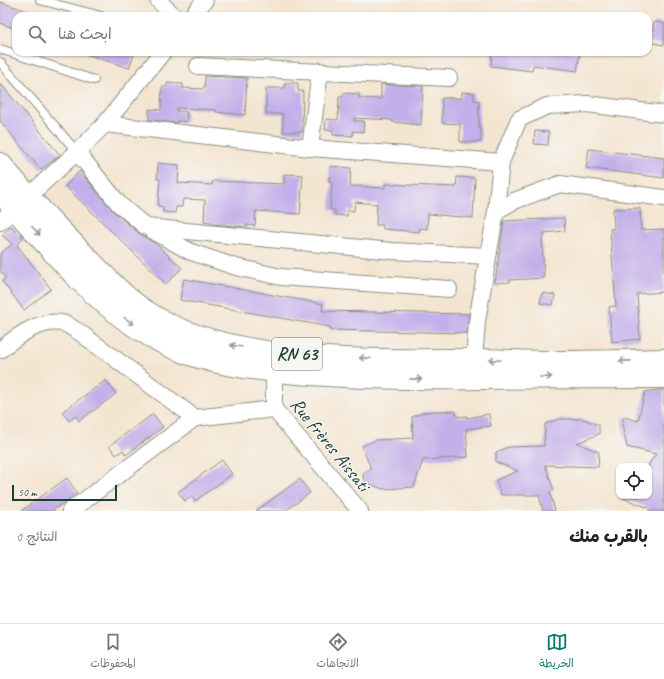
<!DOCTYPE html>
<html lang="ar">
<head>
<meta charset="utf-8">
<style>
	body { margin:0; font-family:Caveat,"Playpen Sans Arabic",sans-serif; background:#f2f2f2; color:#222; direction:rtl }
	.controls { position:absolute; right:12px; bottom:12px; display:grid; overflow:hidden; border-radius:8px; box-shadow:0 1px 3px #0004 }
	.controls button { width:36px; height:36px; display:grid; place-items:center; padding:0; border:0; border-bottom:1px solid #e0e0e0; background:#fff; color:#222; font:20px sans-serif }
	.scale { position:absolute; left:12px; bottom:10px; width:105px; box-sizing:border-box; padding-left:4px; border:2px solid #1f3d34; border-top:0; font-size:11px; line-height:14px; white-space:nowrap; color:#1f3d34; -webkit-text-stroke:3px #f6f6f2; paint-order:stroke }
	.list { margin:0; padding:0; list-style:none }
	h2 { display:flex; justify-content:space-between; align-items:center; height:52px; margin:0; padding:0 16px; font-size:17px }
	h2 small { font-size:13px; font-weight:400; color:#767676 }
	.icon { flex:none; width:22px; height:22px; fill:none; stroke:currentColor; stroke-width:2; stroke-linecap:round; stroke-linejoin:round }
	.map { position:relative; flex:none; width:664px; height:511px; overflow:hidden; direction:ltr }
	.search { position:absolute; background:#fff; box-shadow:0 1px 3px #0004; left:12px; right:12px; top:12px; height:44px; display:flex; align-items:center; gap:10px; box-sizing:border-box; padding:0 14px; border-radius:12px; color:#767676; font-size:15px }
	.sheet { height:112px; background:#fff }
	nav { display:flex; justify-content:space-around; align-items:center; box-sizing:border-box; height:56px; border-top:1px solid #e0e0e0; background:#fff; font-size:11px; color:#767676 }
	nav a { display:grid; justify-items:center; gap:2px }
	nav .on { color:#0f766e }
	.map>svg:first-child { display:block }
	.building { fill:#c3afe9 }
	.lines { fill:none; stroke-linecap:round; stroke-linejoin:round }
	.service-casing { stroke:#8a9182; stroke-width:10 }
	.minor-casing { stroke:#8a9182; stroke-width:18 }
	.primary-casing { stroke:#8a9182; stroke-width:24 }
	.service { stroke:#fff; stroke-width:8 }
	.minor { stroke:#fff; stroke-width:16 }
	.primary { stroke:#fff; stroke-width:22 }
	.oneway { stroke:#8f9e9a }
	.labels { text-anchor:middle; stroke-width:3; stroke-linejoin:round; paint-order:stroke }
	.shield { fill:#f6f6f2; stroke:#60746d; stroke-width:1 }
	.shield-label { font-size:18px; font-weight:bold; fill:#1f3d34 }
	.street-label { font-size:19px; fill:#1f3d34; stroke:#f6f6f2 }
</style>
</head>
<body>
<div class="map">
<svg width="664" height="511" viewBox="0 0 664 511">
	<rect width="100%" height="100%" fill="#f6f6f2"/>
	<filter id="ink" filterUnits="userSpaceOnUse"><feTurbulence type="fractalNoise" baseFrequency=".025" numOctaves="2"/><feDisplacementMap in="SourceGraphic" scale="8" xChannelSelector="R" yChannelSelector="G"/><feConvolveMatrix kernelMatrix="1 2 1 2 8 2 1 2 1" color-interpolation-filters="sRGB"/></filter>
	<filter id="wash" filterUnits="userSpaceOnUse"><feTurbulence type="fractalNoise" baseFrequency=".012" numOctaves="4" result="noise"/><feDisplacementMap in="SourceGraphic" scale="16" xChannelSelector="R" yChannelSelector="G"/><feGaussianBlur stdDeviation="0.9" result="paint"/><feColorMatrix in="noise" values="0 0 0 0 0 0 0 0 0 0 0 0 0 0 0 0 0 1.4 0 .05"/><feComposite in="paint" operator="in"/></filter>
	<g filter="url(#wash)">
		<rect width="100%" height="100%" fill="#f4e5d1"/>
		<g id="blocks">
			<g class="building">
				<polygon points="0,2 37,14 37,16 16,16 16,29 0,23"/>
				<polygon points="654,22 664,23 664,45 648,42 648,30 653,31"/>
				<polygon points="86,52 135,52 129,68 86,54"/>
				<polygon points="492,52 580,52 577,71 533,65 532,71 491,66"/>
				<polygon points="205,76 247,78 245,115 216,112 216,110 177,108 177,111 187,112 186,122 177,121 177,123 149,120 149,109 161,110 162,87 167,87 167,83 183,84 183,88 204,89"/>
				<polygon points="0,83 60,155 41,170 0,121"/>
				<polygon points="285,83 298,83 298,91 303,91 302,132 283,132 283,114 266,114 266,88 285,88"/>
				<polygon points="381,84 423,86 421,125 392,122 392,120 354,118 354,121 364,121 363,132 353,131 353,136 333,135 333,130 325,130 326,119 338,120 339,97 343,97 343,93 359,94 359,98 381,99"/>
				<polygon points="462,92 474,93 474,100 479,101 479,129 481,129 481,142 460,142 460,124 442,123 442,98 462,98"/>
				<polygon points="535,131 549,132 548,145 534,144"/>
				<polygon points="589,149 664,158 664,178 586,168"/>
				<polygon points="158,163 179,165 178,183 212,185 213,181 284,184 284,174 303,175 300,214 256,211 255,226 247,225 247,227 211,224 211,222 204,221 205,200 183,199 182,207 176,207 175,213 163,212 163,207 158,206 160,179 157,179"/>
				<polygon points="330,166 351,168 350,186 385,188 385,184 456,187 457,177 475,178 473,218 428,214 427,229 420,228 419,232 383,229 383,225 376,225 377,204 355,202 354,211 348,210 347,216 335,215 335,210 330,210 332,183 329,182"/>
				<polygon points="80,171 113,211 140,234 156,244 182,268 166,284 65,186"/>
				<polygon points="640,208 641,230 664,229 664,292 637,294 640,339 612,342 609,307 616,306 610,229 614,229 613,209"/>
				<polygon points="564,218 565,231 544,233 544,238 542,238 544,278 509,280 510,282 495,283 504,221"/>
				<polygon points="11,226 23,238 17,245 51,289 24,310 2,281 6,278 0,271 0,254 12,244 2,235"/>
				<polygon points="184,279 323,304 322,311 469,314 467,333 330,330 330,327 180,300"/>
				<polygon points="542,293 555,295 553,305 540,303"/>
				<polygon points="106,380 116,394 79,421 76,416 69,421 62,412"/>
				<polygon points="658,390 664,390 664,511 649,511 649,508 620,497 649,496 649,464 656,454 627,447 622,424 624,417 638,421 645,392"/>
				<polygon points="435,411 455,411 458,417 467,416 467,418 489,414 491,426 466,429 468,457 423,460 414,487 383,489 364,482 363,473 371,469 362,446 376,440 413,438 412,417 425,412"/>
				<polygon points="153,414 163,427 126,455 123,450 116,455 109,446"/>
				<polygon points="559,419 583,419 599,425 599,434 577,443 599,452 598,467 545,465 554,490 550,492 555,511 543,511 539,495 501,495 496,480 518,471 496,462 496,452 509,447 544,446 545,424"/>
				<polygon points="222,460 232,474 195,501 192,496 185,501 178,492"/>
				<polygon points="67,478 77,493 52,511 21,511"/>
				<polygon points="300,479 310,493 285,511 256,511"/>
			</g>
		</g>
	</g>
	<g filter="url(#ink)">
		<use href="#blocks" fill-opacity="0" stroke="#8a9182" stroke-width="1"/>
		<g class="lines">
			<g class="service-casing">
				<g id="service">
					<polyline points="40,0 101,16"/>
					<polyline points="0,49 94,80"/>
					<polyline points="0,62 77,152"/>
				</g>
			</g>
			<g class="minor-casing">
				<g id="minor">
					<polyline points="158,0 174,16"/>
					<polyline points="192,16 205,0"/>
					<polyline points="198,66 449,78"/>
					<polyline points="105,124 310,148 501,162"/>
					<polyline points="310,148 320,71"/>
					<polyline points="77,152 119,204 146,227 392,251 488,256"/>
					<polyline points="496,211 514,201 560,184 664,198"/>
					<polyline points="0,222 77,152 105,124 163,52"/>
					<polyline points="153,231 191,252 236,267 281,277 449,289"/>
					<path d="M 0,350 C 17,336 42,317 66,324 C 70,326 75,330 79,332 L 195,418"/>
					<polyline points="274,360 274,409 360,511"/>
					<polyline points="474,360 477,321 496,211 501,162 519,119 547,106 587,104 664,114"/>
					<polyline points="70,511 195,418 274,409"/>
				</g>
			</g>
			<g class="primary-casing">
				<g id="primary">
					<path d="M 0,164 C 28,198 57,228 88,259 C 107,278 125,299 148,313 C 229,366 377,360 472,360 C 498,360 524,362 550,362 C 588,362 626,361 664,360"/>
					<path d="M 0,192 C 43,239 84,293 138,328 C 153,338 172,348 190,354 C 225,366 262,370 298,373 C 360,378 422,379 485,378 C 544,377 604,377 664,377"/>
				</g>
			</g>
			<use href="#service" class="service"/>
			<use href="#minor" class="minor"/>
			<use href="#primary" class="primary"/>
		</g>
		<defs><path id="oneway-shaft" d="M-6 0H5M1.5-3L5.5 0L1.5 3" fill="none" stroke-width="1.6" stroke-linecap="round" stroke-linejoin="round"/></defs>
		<g class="oneway">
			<use href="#oneway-shaft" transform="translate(36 231) rotate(48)"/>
			<use href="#oneway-shaft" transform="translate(129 321) rotate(35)"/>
			<use href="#oneway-shaft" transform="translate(236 346) rotate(-170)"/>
			<use href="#oneway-shaft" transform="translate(365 358) rotate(-178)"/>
			<use href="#oneway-shaft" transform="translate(495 360) rotate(-178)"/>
			<use href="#oneway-shaft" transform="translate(625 361) rotate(179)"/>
			<use href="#oneway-shaft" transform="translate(546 377) rotate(-1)"/>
			<use href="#oneway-shaft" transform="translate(416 379) rotate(1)"/>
		</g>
	</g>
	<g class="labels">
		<rect class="shield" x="272" y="338" width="50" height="32" rx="3"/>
		<g class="shield-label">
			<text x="297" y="360">RN 63</text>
		</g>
		<g class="street-label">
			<text transform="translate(331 444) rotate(51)" y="7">Rue frères Aissati</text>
		</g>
	</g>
</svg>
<div class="controls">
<button><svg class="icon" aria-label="locate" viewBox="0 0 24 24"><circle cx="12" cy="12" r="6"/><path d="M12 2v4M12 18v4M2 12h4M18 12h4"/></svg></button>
</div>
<div class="scale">50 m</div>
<div class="search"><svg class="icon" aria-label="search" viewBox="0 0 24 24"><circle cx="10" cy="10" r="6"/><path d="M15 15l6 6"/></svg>ابحث هنا</div>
</div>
<section class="sheet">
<h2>بالقرب منك<small>النتائج: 0</small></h2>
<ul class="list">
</ul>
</section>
<nav>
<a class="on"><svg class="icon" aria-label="map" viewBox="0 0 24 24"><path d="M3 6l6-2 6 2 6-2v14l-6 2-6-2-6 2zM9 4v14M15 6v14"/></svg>الخريطة</a>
<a><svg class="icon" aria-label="directions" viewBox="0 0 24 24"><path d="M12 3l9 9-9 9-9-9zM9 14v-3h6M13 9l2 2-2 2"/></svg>الاتجاهات</a>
<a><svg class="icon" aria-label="saved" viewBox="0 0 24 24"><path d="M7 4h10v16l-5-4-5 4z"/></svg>المحفوظات</a>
</nav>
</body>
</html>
